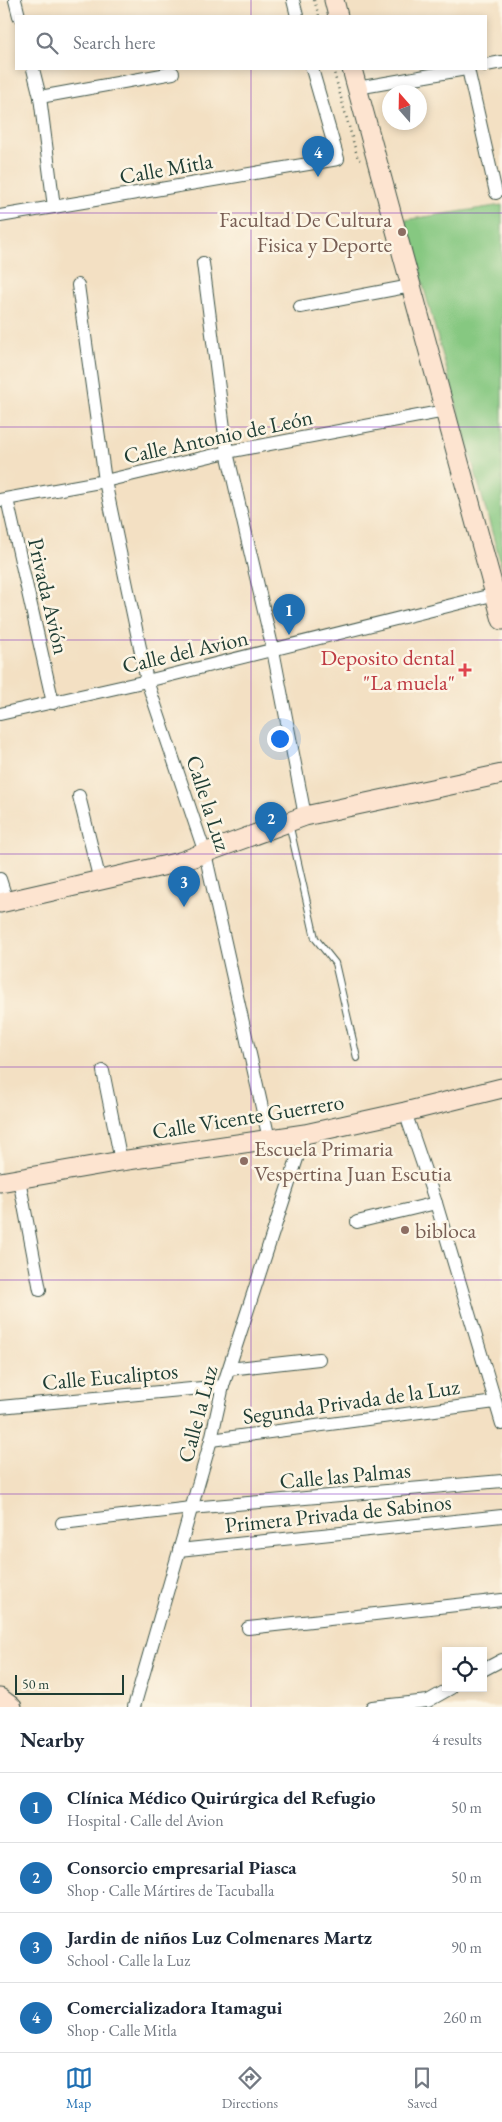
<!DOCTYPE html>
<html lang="en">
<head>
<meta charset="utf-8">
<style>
	body { margin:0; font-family:"EB Garamond",serif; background:#f6f6f7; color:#1f2937 }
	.controls { position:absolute; right:15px; bottom:15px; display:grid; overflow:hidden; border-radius:0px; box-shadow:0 2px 8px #0003 }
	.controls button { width:45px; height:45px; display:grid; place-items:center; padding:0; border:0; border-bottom:1px solid #e0e1e3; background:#fff; color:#1f2937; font:25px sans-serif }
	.compass { position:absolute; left:382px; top:85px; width:45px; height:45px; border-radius:50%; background:#fff; box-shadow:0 2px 8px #0003; rotate:340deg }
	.scale { position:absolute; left:15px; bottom:12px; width:109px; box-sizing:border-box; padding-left:5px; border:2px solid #1f3d34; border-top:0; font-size:14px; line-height:18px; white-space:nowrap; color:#1f3d34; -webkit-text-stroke:4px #fcf5e5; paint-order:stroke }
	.you { position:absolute; left:279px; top:738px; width:18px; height:18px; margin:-12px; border:4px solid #fff; border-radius:50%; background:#1a73e8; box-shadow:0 0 0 8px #1a73e833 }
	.badge { display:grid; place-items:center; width:32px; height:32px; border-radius:50%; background:#1f6fb2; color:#fff; font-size:16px; font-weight:700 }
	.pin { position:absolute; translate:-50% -41px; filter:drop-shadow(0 1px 2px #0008) }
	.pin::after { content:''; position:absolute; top:26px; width:18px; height:15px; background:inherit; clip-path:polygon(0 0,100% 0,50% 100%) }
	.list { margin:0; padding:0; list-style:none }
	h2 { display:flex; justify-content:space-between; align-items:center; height:65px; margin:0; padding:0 20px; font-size:21px }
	h2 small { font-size:16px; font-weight:400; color:#747a83 }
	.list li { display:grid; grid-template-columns:32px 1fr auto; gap:15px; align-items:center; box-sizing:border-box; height:70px; padding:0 20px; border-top:1px solid #e0e1e3 }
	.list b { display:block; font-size:19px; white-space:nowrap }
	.list p { margin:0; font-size:16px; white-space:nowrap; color:#747a83 }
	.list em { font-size:16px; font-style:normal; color:#747a83 }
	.icon { flex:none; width:28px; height:28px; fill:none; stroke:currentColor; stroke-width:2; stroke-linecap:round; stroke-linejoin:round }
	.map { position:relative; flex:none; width:502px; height:1707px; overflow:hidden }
	.search { position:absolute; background:#fff; box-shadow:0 2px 8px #0003; left:15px; right:15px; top:15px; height:55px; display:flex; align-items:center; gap:12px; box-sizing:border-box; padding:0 18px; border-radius:0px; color:#747a83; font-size:19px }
	.sheet { height:345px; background:#fff }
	nav { display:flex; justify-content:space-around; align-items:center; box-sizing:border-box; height:70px; border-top:1px solid #e0e1e3; background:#fff; font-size:14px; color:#747a83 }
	nav a { display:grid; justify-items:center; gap:2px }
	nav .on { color:#1f6fb2 }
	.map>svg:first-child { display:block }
	.green { fill:#86c881; stroke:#52825a }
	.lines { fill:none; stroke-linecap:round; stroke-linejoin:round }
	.lane-casing { stroke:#3f5549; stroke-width:8 }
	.street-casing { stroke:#3f5549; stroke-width:14 }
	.secondary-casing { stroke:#3f5549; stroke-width:21 }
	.path { stroke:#3f5549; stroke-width:2.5; stroke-dasharray:1 4; stroke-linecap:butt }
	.lane { stroke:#fff; stroke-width:6 }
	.street { stroke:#fff; stroke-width:12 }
	.secondary { stroke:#fde4d0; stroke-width:19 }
	.grid { fill:none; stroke:#7b2cbf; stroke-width:1; stroke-opacity:0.55 }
	.education-dot { fill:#8d6e63; stroke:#fcf5e5; stroke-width:2 }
	.health-dot { fill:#e0444e; stroke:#fcf5e5; stroke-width:2 }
	.labels { text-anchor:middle; stroke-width:5; stroke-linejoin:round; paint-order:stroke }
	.street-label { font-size:22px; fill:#1f3d34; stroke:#fcf5e5 }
	.education-label { font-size:22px; fill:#785e54; stroke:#fcf5e5; text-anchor:start }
	.health-label { font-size:22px; fill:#be3a42; stroke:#fcf5e5; text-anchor:end }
</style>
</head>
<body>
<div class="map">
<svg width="502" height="1707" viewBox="0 0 502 1707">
	<rect width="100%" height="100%" fill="#fcf5e5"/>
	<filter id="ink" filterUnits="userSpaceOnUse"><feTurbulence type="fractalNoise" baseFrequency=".02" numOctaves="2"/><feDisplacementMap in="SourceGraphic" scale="10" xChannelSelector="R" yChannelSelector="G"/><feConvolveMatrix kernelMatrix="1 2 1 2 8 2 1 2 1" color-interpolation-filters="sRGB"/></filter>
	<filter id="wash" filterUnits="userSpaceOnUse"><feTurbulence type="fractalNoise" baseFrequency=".0096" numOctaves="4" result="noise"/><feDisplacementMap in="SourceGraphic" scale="20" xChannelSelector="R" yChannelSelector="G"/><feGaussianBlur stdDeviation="1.12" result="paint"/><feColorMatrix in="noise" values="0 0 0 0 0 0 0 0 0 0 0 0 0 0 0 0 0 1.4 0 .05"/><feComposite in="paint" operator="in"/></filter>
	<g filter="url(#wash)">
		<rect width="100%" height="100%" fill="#f3e0c3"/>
		<polygon class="green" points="502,205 502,568 405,220"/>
	</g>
	<g filter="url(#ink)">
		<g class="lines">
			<g class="lane-casing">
				<polyline id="lane" points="289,823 315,938 335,963 357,1058"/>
			</g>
			<g class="street-casing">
				<g id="street">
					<polyline points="15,0 19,16"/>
					<polyline points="293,0 297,16"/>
					<polyline points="486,65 502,62"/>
					<polyline points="33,69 40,97 54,207"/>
					<polyline points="468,69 496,193"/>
					<polyline points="357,88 466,69"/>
					<polyline points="40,97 173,73"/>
					<polyline points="0,216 338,159 312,69"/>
					<polyline points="203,263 227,452 273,650 305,816"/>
					<polyline points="78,285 105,481 147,681 205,853 269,1139"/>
					<polyline points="300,307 411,286"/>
					<polyline points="7,499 53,703"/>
					<polyline points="0,500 105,481 227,452 445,411"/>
					<polyline points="0,714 147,681 496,594"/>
					<polyline points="79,796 100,881"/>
					<polyline points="0,879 7,901"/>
					<polyline points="103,1071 121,1161"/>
					<polyline points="405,1112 436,1203 502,1424"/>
					<polyline points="19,1179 40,1290"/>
					<polyline points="357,1222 436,1203"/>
					<polyline points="229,1369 319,1359"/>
					<polyline points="0,1407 223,1386"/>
					<polyline points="211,1440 495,1402"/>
					<polyline points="62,1523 191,1508 502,1481"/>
					<polyline points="179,1550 502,1516"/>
					<polyline points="248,1628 502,1600"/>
					<polyline points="483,1670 502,1660"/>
					<polyline points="134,1707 211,1440 223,1386 305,1134"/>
					<polyline points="372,1707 428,1701 451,1688"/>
				</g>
			</g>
			<g class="secondary-casing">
				<g id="secondary">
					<polyline points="334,0 338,16"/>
					<polyline points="352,69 502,620"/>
					<polyline points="0,903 180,862 305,816 502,774"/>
					<polyline points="0,1182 121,1161 305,1134 405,1112 502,1088"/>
					<polyline points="0,1698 12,1707"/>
				</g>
			</g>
			<g class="path">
				<polyline points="314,0 319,16"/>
				<polyline points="333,69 358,159 360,160"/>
			</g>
			<use href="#lane" class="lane"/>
			<use href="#street" class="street"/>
			<use href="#secondary" class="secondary"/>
		</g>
	</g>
	<path class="grid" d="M 251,0 L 251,16M 251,69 L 251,1707M 0,213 L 502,213M 0,427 L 502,427M 0,640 L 502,640M 0,854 L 502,854M 0,1067 L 502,1067M 0,1280 L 502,1280M 0,1494 L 502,1494"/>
	<g class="education-dot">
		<circle cx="402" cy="232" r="5"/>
		<circle cx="244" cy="1161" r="5"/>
		<circle cx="405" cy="1230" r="5"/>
	</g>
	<path class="health-dot" d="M462.5 662.5h5v5h5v5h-5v5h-5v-5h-5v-5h5z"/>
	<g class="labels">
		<g class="street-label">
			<text transform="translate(166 168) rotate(-10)" y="8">Calle Mitla</text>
			<text transform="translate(218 436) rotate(-12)" y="8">Calle Antonio de León</text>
			<text transform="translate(49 596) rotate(77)" y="8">Privada Avión</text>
			<text transform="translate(185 651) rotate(-13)" y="8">Calle del Avion</text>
			<text transform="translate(209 803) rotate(72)" y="8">Calle la Luz</text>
			<text transform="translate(248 1116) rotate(-9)" y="8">Calle Vicente Guerrero</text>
			<text transform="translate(110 1376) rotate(-5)" y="8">Calle Eucaliptos</text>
			<text transform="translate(351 1401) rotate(-8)" y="8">Segunda Privada de la Luz</text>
			<text transform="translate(197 1414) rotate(-75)" y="8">Calle la Luz</text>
			<text transform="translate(345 1475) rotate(-5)" y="8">Calle las Palmas</text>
			<text transform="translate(338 1513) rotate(-6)" y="8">Primera Privada de Sabinos</text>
		</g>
		<g class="education-label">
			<text x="392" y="227" text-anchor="end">Facultad De Cultura<tspan x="392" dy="25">Fisica y Deporte</tspan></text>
			<text x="254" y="1156">Escuela Primaria<tspan x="254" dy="25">Vespertina Juan Escutia</tspan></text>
			<text x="415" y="1238">bibloca</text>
		</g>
		<g class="health-label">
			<text x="455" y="665">Deposito dental<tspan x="455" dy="25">"La muela"</tspan></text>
		</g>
	</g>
</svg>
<div class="controls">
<button><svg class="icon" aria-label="locate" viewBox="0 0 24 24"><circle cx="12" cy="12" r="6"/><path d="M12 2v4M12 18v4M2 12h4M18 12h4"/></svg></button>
</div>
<svg class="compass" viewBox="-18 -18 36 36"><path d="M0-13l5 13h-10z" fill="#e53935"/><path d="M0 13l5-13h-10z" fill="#747a83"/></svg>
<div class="scale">50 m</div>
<div class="you"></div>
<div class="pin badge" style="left:289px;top:635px">1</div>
<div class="pin badge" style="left:271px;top:843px">2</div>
<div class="pin badge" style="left:184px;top:907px">3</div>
<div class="pin badge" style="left:318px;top:177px">4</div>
<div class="search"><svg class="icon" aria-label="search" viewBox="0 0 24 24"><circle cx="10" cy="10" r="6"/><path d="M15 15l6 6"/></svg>Search here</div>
</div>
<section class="sheet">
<h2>Nearby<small>4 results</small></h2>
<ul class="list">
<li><span class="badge">1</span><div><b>Clínica Médico Quirúrgica del Refugio</b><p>Hospital · Calle del Avion</p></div><em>50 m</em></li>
<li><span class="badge">2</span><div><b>Consorcio empresarial Piasca</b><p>Shop · Calle Mártires de Tacuballa</p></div><em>50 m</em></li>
<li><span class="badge">3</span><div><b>Jardin de niños Luz Colmenares Martz</b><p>School · Calle la Luz</p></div><em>90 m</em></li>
<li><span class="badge">4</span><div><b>Comercializadora Itamagui</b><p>Shop · Calle Mitla</p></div><em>260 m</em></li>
</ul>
</section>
<nav>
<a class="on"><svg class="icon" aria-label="map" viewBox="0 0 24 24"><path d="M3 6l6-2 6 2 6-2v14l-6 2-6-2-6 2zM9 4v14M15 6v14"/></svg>Map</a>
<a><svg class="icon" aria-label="directions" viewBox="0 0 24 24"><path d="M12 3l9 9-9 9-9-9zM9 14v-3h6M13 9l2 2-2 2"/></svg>Directions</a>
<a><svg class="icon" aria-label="saved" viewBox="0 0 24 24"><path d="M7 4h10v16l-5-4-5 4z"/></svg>Saved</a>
</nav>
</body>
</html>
